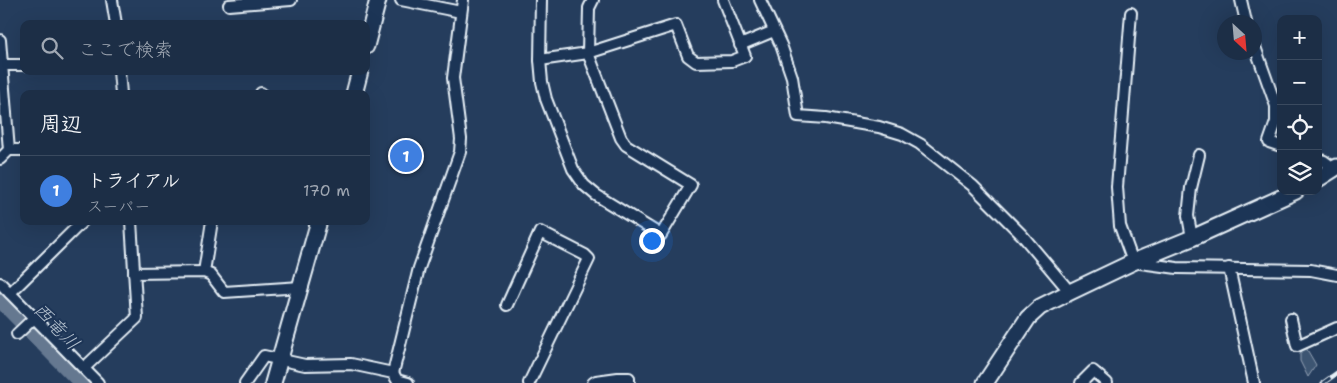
<!DOCTYPE html>
<html lang="ja">
<head>
<meta charset="utf-8">
<style>
	body { margin:0; font-family:"Shantell Sans","Klee One",sans-serif; background:#293a51; color:#f1f3f6 }
	.controls { position:absolute; right:15px; top:15px; display:grid; overflow:hidden; border-radius:10px; box-shadow:0 5px 20px #0002 }
	.controls button { width:45px; height:45px; display:grid; place-items:center; padding:0; border:0; border-bottom:1px solid #3a4a5f; background:#1c2e46; color:#f1f3f6; font:25px sans-serif }
	.compass { position:absolute; left:1217px; top:15px; width:45px; height:45px; border-radius:50%; background:#1c2e46; box-shadow:0 5px 20px #0002; rotate:154deg }
	.you { position:absolute; left:651px; top:240px; width:18px; height:18px; margin:-12px; border:4px solid #fff; border-radius:50%; background:#1a73e8; box-shadow:0 0 0 8px #1a73e833 }
	.badge { display:grid; place-items:center; width:32px; height:32px; border-radius:50%; background:#8abfa5; color:#fff; font-size:16px; font-weight:700 }
	.pin { position:absolute; translate:-50% -50%; border:2px solid #fff; box-shadow:0 1px 5px #0006 }
	.list { margin:0; padding:0; list-style:none }
	h2 { display:flex; justify-content:space-between; align-items:center; height:65px; margin:0; padding:0 20px; font-size:21px }
	h2 small { font-size:16px; font-weight:400; color:#a0a8b3 }
	.list li { display:grid; grid-template-columns:32px 1fr auto; gap:15px; align-items:center; box-sizing:border-box; height:70px; padding:0 20px; border-top:1px solid #3a4a5f }
	.list b { display:block; font-size:19px; white-space:nowrap }
	.list p { margin:0; font-size:16px; white-space:nowrap; color:#a0a8b3 }
	.list em { font-size:16px; font-style:normal; color:#a0a8b3 }
	.icon { flex:none; width:28px; height:28px; fill:none; stroke:currentColor; stroke-width:2; stroke-linecap:round; stroke-linejoin:round }
	.map { position:relative; flex:none; width:1337px; height:383px; overflow:hidden }
	.search { position:absolute; background:#1c2e46; box-shadow:0 5px 20px #0002; left:20px; top:20px; width:350px; height:55px; display:flex; align-items:center; gap:12px; box-sizing:border-box; padding:0 18px; border-radius:10px; color:#a0a8b3; font-size:19px }
	.panel { position:absolute; background:#1c2e46; box-shadow:0 5px 20px #0002; left:20px; top:90px; width:350px; height:135px; border-radius:10px }
	.map>svg:first-child { display:block }
	.green { fill:#3e5472; stroke:#93a2b5 }
	.lines { fill:none; stroke-linecap:round; stroke-linejoin:round }
	.river { stroke:#657890; stroke-width:18 }
	.street-casing { stroke:#e8f1f8; stroke-width:14 }
	.secondary-casing { stroke:#e8f1f8; stroke-width:19 }
	.street { stroke:#1d3557; stroke-width:10 }
	.secondary { stroke:#1d3557; stroke-width:15 }
	.rail-casing { stroke:#e8f1f8; stroke-width:5 }
	.rail { stroke:#1d3557; stroke-width:3; stroke-dasharray:9; stroke-linecap:butt }
	.labels { text-anchor:middle; stroke-width:4; stroke-linejoin:round; paint-order:stroke }
	.water-label { font-size:19px; font-style:italic; fill:#b4c1ce; stroke:#1d3557 }
</style>
</head>
<body>
<div class="map">
<svg width="1337" height="383" viewBox="0 0 1337 383">
	<rect width="100%" height="100%" fill="#253d5d"/>
	<filter id="ink" filterUnits="userSpaceOnUse"><feTurbulence type="fractalNoise" baseFrequency=".02" numOctaves="2"/><feDisplacementMap in="SourceGraphic" scale="10" xChannelSelector="R" yChannelSelector="G"/><feConvolveMatrix kernelMatrix="1 2 1 2 8 2 1 2 1" color-interpolation-filters="sRGB"/></filter>
	<g filter="url(#ink)">
		<polygon class="green" points="1305,346 1316,365 1308,377 1300,361 1300,354"/>
		<g class="lines">
			<polyline class="river" points="0,298 83,383"/>
			<g class="street-casing">
				<g id="street">
					<polyline points="112,0 116,24"/>
					<polyline points="401,0 461,12"/>
					<polyline points="541,0 540,60 542,82 546,99 573,169 584,185 596,195 661,235 691,185 626,145 621,138 588,53 589,8 593,0"/>
					<polyline points="760,0 781,45 792,77 798,116 826,118 879,127 902,134 920,144 973,186 1022,235 1070,292"/>
					<polyline points="1241,0 1246,22"/>
					<polyline points="229,5 291,0"/>
					<polyline points="1131,13 1117,187 1120,226 1133,262 1177,268 1311,270 1337,275"/>
					<polyline points="0,40 9,150"/>
					<polyline points="1254,44 1276,106 1276,122 1269,142 1281,146"/>
					<polyline points="740,45 774,31"/>
					<polyline points="540,60 588,53 676,25 688,56 696,62 732,61 745,56 723,0"/>
					<polyline points="0,65 24,65"/>
					<polyline points="119,71 121,94"/>
					<polyline points="261,93 261,94"/>
					<polyline points="0,159 9,150 24,150"/>
					<polyline points="1318,159 1324,161 1335,169"/>
					<polyline points="1192,238 1188,216 1191,188 1199,155"/>
					<polyline points="1229,268 1254,383"/>
					<polyline points="204,272 212,221"/>
					<polyline points="134,273 204,272 211,275 224,292 301,287"/>
					<polyline points="0,283 98,383"/>
					<polyline points="10,293 83,221"/>
					<polyline points="507,305 540,232 585,255 589,259 529,383"/>
					<polyline points="1291,319 1297,346 1337,328"/>
					<polyline points="17,334 34,318"/>
					<polyline points="84,368 137,318 131,221"/>
					<polyline points="393,373 397,380 408,383"/>
					<polyline points="245,383 264,356 305,365 351,364 393,373 419,268 460,152 461,139 453,78 463,0"/>
					<polyline points="593,383 596,381 618,378 629,378 629,383"/>
					<polyline points="1081,383 1093,371 1107,383"/>
				</g>
			</g>
			<g class="secondary-casing">
				<g id="secondary">
					<polyline points="366,46 378,0"/>
					<polyline points="354,94 360,71"/>
					<polyline points="1318,179 1337,167"/>
					<polyline points="273,383 319,221"/>
					<polyline points="985,383 1028,318 1040,307 1070,292 1133,262 1192,238 1296,191"/>
				</g>
			</g>
			<use href="#street" class="street"/>
			<use href="#secondary" class="secondary"/>
			<g class="rail-casing">
				<polyline id="rail" points="1323,383 1337,373"/>
			</g>
			<use href="#rail" class="rail"/>
		</g>
	</g>
	<g class="labels">
		<g class="water-label">
			<text transform="translate(57 326) rotate(46)" y="7">西竜川</text>
		</g>
	</g>
</svg>
<div class="controls">
<button>+</button>
<button>−</button>
<button><svg class="icon" aria-label="locate" viewBox="0 0 24 24"><circle cx="12" cy="12" r="6"/><path d="M12 2v4M12 18v4M2 12h4M18 12h4"/></svg></button>
<button><svg class="icon" aria-label="layers" viewBox="0 0 24 24"><path d="M12 4l9 5-9 5-9-5zM3 14l9 5 9-5"/></svg></button>
</div>
<svg class="compass" viewBox="-18 -18 36 36"><path d="M0-13l5 13h-10z" fill="#e53935"/><path d="M0 13l5-13h-10z" fill="#a0a8b3"/></svg>
<div class="you"></div>
<div class="pin badge" style="left:406px;top:156px;background:#3f7fe0">1</div>
<div class="search"><svg class="icon" aria-label="search" viewBox="0 0 24 24"><circle cx="10" cy="10" r="6"/><path d="M15 15l6 6"/></svg>ここで検索</div>
<section class="panel">
<h2>周辺<small></small></h2>
<ul class="list">
<li><span class="badge" style="background:#3f7fe0">1</span><div><b>トライアル</b><p>スーパー</p></div><em>170 m</em></li>
</ul>
</section>
</div>
</body>
</html>
